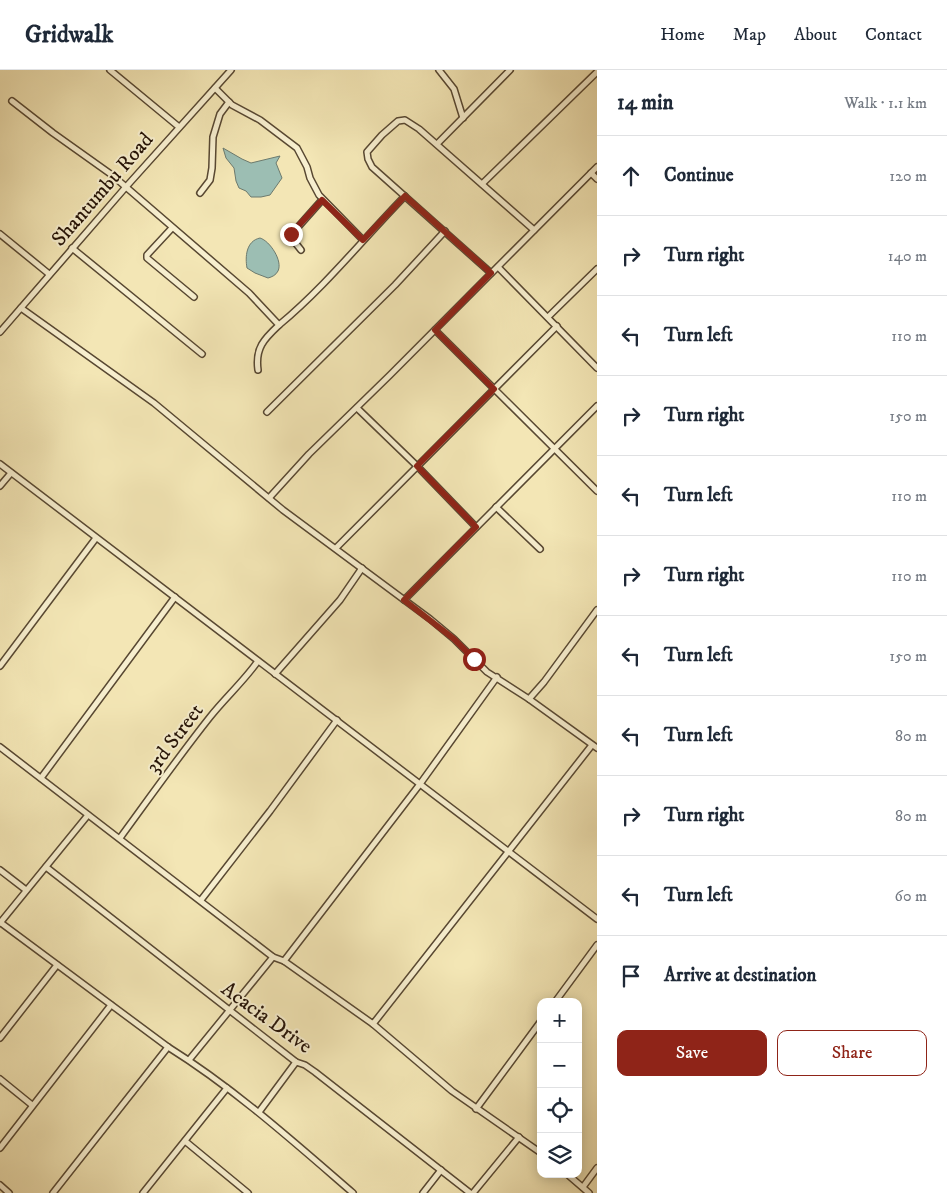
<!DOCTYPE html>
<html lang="en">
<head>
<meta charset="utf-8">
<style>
	body { margin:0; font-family:"IM FELL DW Pica",serif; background:#f6f6f7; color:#1f2937 }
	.controls { position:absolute; right:15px; bottom:15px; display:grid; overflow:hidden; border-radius:10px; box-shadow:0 2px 12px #0003 }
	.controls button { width:45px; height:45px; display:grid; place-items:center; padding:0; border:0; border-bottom:1px solid #e0e1e3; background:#fff; color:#1f2937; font:25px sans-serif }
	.stop { position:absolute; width:15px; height:15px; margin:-11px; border:4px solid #8f2418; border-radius:50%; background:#fff }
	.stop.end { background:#8f2418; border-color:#fff; box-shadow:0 1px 5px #0008 }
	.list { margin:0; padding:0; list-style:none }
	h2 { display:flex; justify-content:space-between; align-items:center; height:65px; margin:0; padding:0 20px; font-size:21px }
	h2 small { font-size:16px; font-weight:400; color:#747a83 }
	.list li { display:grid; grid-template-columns:32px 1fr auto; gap:15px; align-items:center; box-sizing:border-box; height:80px; padding:0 20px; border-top:1px solid #e0e1e3 }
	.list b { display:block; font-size:19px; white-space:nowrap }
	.list em { font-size:16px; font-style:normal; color:#747a83 }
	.actions { display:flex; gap:10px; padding:15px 20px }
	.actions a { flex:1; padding:11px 0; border:1px solid #8f2418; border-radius:10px; text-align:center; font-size:18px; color:#8f2418 }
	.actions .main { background:#8f2418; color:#fff }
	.icon { flex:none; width:28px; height:28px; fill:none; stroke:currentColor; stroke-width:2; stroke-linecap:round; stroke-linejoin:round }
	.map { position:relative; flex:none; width:597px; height:1123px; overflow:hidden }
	header { display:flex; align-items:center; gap:30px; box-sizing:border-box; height:70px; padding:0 25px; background:#fff; border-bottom:1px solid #e0e1e3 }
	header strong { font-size:24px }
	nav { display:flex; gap:28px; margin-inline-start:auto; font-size:18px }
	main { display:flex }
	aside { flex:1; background:#fff }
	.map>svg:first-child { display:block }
	.water { fill:#9cbeb3; stroke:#6c7a6e }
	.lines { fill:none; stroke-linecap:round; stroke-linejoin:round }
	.minor-casing { stroke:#584832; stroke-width:8 }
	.minor { stroke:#f7efcf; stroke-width:5 }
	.route { stroke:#8f2418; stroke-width:6 }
	.labels { text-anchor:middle; stroke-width:4; stroke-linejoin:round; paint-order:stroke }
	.street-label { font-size:21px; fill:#251307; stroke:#f7efcf }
</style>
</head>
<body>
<header>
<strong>Gridwalk</strong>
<nav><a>Home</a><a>Map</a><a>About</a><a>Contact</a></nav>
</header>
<main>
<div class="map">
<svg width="597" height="1123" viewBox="0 0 597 1123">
	<rect width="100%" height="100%" fill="#f3e6b5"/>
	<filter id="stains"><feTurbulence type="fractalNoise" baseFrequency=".004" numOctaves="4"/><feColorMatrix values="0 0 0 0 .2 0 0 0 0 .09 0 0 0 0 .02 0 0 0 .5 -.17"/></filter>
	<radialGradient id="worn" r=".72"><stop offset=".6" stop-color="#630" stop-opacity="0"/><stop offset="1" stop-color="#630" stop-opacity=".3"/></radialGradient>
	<g class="water">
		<polygon points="223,78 242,89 251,93 280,86 276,93 282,108 270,125 261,127 251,127 246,121 239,118 236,111 234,98 226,88"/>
		<path d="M 260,168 C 270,171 283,191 278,201 C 276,205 272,207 268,208 L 255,203 L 247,198 C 245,187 246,171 260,168 Z"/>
	</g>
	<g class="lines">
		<g class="minor-casing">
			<g id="minor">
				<polyline points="110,0 179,57"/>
				<polyline points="439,0 454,19 463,48"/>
				<polyline points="215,18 232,35 260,50 297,78 307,97 310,108 319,125 363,170"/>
				<path d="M 12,31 L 53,63 L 112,105 L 249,223 L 279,255 C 264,269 255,278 258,300"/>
				<polyline points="437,74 510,0"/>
				<polyline points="591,103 597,109"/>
				<polyline points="482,114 597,2"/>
				<polyline points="200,123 210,110 212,98 213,67 220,44 229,32"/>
				<polyline points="172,158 147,185 147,188 194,227"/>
				<polyline points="0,164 49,204"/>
				<polyline points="72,178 202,284"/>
				<polyline points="301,180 290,166 322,130"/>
				<polyline points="498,197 597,298"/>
				<polyline points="491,203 372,97 368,89 367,82 382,65 398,51 405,50 419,59 534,160"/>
				<polyline points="21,238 154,333 283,440 430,549 454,569 487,602 529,629 597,678"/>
				<polyline points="548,247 597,199"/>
				<path d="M 279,255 C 325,217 363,169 405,126"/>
				<polyline points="435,260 597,421"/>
				<polyline points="0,262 125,118 231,0"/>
				<polyline points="357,338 417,396 476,457"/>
				<polyline points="267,342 395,215 445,161"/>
				<polyline points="0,394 597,849"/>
				<polyline points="0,416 11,403"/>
				<polyline points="269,428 309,384 390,305 597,97"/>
				<polyline points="496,437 540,479"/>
				<polyline points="336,478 557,256"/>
				<polyline points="404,530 597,336"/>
				<polyline points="0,596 96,468"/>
				<polyline points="275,604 340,530 362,498"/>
				<polyline points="529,629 544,612 597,540"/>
				<polyline points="0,677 273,887 284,891 373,954 592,675"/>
				<polyline points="41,708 175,527"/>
				<path d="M 120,768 C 150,727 179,686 210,647 C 225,628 244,611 258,591"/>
				<polyline points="46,797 296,992 305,995 315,1002 470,1123"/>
				<polyline points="0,800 26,820"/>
				<polyline points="201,830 270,741 337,650"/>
				<polyline points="0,853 88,745"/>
				<path d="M 1,853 L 168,977 C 235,1019 294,1072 353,1123"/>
				<polyline points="284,891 420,714 497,607"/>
				<polyline points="555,932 597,875"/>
				<polyline points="373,954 452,1021 541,1083"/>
				<polyline points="0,968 57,895"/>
				<polyline points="189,990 273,887"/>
				<polyline points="0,1009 32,1035"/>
				<polyline points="476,1039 541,951"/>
				<polyline points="259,1042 296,992"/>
				<polyline points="185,1071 248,1123"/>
				<polyline points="0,1078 111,935"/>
				<polyline points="567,1104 589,1123"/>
				<polyline points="0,1115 9,1123"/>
				<polyline points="583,1117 597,1098"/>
				<polyline points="53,1123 168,977"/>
				<polyline points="143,1123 227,1018"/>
				<polyline points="423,1123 441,1100"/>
				<polyline points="473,1123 519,1067"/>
			</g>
		</g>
		<use href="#minor" class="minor"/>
	</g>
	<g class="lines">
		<polyline class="route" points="291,164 322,130 363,170 405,126 491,203 435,260 494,319 417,396 476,457 404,530 454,569 474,589"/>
	</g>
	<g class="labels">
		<g class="street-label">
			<text transform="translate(102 119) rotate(-49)" y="7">Shantumbu Road</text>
			<text transform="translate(174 668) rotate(-53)" y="7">3rd Street</text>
			<text transform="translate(267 947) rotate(36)" y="7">Acacia Drive</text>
		</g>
	</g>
	<rect width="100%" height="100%" filter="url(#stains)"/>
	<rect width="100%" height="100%" fill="url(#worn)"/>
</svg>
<div class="controls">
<button>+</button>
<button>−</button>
<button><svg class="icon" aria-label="locate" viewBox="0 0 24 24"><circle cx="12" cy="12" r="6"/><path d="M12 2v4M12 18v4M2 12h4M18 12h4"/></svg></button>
<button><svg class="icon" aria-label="layers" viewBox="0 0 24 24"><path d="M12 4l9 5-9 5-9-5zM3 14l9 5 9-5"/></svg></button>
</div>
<div class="stop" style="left:474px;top:589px"></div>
<div class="stop end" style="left:291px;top:164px"></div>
</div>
<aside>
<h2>14 min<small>Walk · 1.1 km</small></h2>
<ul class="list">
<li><svg class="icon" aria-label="ahead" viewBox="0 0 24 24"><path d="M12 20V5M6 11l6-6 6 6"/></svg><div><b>Continue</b></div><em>120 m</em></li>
<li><svg class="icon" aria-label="right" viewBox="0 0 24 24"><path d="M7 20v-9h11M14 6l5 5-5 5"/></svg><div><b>Turn right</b></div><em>140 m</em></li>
<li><svg class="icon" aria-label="left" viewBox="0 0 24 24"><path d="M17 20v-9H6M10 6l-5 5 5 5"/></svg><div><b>Turn left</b></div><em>110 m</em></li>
<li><svg class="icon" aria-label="right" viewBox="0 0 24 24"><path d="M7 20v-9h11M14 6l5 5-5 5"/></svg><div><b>Turn right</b></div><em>150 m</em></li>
<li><svg class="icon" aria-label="left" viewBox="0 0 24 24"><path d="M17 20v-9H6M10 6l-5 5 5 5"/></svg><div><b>Turn left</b></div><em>110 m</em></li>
<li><svg class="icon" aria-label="right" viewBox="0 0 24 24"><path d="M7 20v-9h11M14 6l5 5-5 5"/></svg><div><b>Turn right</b></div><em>110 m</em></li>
<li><svg class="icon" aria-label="left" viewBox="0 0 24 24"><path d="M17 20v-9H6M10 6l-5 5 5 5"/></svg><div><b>Turn left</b></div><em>150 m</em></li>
<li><svg class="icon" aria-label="left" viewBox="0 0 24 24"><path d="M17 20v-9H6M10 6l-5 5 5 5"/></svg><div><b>Turn left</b></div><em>80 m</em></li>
<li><svg class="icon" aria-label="right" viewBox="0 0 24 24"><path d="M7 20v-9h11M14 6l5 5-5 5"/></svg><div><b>Turn right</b></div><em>80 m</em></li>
<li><svg class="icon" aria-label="left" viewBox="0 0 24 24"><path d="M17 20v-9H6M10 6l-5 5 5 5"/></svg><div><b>Turn left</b></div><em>60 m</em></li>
<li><svg class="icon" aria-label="arrive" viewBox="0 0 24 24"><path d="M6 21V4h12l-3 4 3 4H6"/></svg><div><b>Arrive at destination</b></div></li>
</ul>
<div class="actions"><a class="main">Save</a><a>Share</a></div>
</aside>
</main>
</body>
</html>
